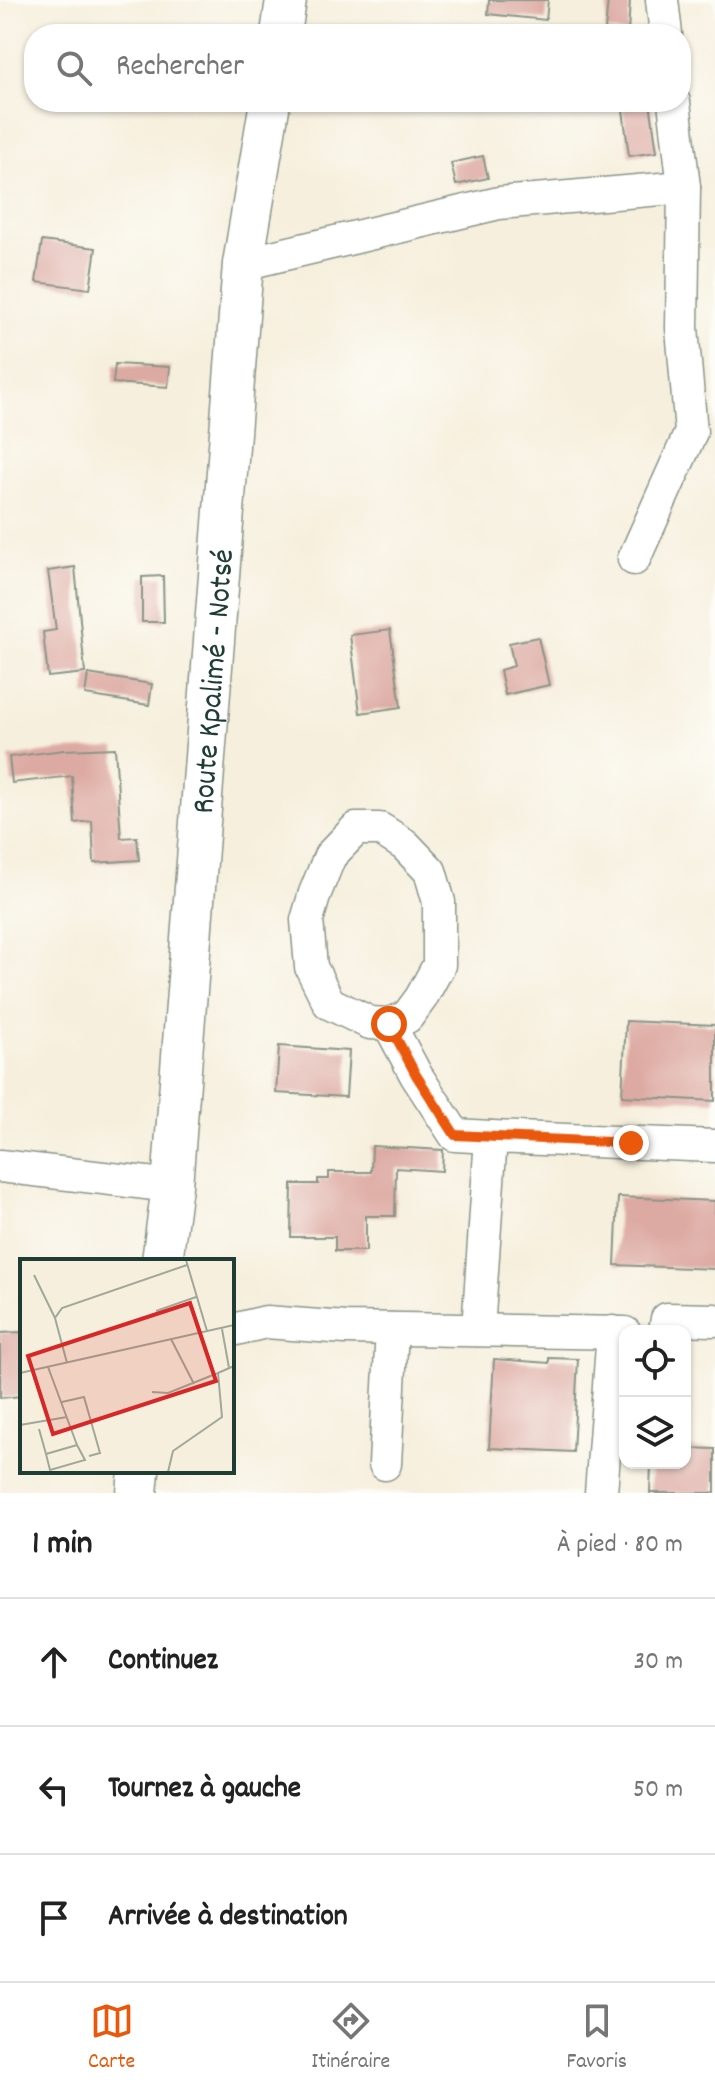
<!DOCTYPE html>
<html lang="fr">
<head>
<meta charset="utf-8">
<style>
	body { margin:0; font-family:Dekko,sans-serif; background:#f2f2f2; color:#222 }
	.controls { position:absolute; right:24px; bottom:24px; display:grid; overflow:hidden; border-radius:16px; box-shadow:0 2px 6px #0004 }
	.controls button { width:72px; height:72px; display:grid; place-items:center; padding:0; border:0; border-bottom:2px solid #e0e0e0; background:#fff; color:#222; font:40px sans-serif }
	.stop { position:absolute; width:24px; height:24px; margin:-18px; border:6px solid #ea580c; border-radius:50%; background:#fff }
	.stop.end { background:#ea580c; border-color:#fff; box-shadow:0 2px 8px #0008 }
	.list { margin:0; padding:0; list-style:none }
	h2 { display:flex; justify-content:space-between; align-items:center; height:104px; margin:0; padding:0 32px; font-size:34px }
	h2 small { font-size:26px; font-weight:400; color:#767676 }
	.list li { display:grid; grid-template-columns:52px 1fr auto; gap:24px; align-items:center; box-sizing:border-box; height:128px; padding:0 32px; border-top:2px solid #e0e0e0 }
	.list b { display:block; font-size:30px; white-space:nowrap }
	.list em { font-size:26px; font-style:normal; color:#767676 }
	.icon { flex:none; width:44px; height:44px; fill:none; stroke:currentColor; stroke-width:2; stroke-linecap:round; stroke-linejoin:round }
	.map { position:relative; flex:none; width:715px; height:1493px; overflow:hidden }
	.search { position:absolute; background:#fff; box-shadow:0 2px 6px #0004; left:24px; right:24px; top:24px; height:88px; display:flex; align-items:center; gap:20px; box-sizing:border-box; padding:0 28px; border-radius:32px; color:#767676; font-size:30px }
	.sheet { height:488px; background:#fff }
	nav { display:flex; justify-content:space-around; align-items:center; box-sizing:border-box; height:112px; border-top:2px solid #e0e0e0; background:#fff; font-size:22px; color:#767676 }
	nav a { display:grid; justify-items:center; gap:4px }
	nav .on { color:#ea580c }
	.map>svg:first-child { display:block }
	.building { fill:#ddaaa3 }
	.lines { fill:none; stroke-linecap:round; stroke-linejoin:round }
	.minor-casing { stroke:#8a9688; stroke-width:35 }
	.major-casing { stroke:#8a9688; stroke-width:43 }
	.minor { stroke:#fff; stroke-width:32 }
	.major { stroke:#fff; stroke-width:40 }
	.route { stroke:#ea580c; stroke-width:10 }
	.labels { text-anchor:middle; stroke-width:7; stroke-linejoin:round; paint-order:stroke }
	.street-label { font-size:32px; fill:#1f3d34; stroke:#fdfcf7 }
	.inset-road { fill:none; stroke:#a0a899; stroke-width:2 }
	.view { fill:#d62828; fill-opacity:0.15; stroke:#d62828; stroke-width:4 }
	.inset-edge { fill:none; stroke:#1f3d34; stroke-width:4 }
</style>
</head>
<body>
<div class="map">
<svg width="715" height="1493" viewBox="0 0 715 1493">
	<rect width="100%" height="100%" fill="#fdfcf7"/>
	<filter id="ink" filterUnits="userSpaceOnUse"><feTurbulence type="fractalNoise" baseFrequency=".0125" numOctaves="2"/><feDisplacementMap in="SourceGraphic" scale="16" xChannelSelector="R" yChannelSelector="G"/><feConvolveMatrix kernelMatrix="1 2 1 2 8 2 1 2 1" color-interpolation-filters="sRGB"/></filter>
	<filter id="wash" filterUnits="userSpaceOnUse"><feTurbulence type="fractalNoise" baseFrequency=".006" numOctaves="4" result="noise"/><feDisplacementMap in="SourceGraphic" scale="32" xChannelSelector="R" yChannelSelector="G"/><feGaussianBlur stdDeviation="1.8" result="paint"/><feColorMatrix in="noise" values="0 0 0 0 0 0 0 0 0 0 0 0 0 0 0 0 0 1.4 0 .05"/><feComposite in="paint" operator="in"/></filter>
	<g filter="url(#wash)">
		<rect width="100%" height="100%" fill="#f6efdd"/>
		<g id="blocks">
			<g class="building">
				<polygon points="489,0 548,0 546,20 488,14"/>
				<polygon points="608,0 630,0 628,33 605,30"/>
				<polygon points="622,102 650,102 657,152 629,156"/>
				<polygon points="483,156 488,178 456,185 451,163"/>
				<polygon points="42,241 96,248 90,289 36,282"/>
				<polygon points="115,364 170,367 168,387 113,383"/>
				<polygon points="75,567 85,673 48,677 43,632 56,630 48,571"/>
				<polygon points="163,576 164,622 142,622 142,577"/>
				<polygon points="390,630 401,707 360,713 350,635"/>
				<polygon points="538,637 549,685 505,695 500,670 514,666 509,643"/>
				<polygon points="88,674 152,684 149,705 85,695"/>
				<polygon points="115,748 121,838 137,837 139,860 94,863 92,821 75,823 72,776 12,783 9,757 64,750"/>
				<polygon points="626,1021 715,1025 715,1101 622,1096"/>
				<polygon points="279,1046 349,1051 346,1097 276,1093"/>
				<polygon points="372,1146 443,1150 442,1171 396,1168 395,1216 366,1216 366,1251 335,1251 335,1237 291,1237 292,1184 318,1184 318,1179 329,1179 329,1172 371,1172"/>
				<polygon points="618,1197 715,1201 715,1269 615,1265"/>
				<polygon points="22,1332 22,1396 0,1398 0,1333"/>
				<polygon points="549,1358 578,1359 573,1452 489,1448 494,1359 549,1363"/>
				<polygon points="685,1448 715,1449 715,1493 650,1493 651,1463 685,1463"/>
			</g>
		</g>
	</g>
	<g filter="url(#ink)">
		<use href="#blocks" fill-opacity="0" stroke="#8a9688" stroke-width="2"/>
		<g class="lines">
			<g class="minor-casing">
				<g id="minor">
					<polyline points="662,0 666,34"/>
					<polyline points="243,264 499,203 684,187"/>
					<polyline points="634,559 691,432 682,328 684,187 674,102"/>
					<polygon points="356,829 380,829 405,845 430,871 439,902 439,965 421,998 407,1017 389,1024 370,1023 329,1003 311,967 307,920 315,893 330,856"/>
					<polyline points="389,1024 416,1075 455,1135 491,1137"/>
					<polyline points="0,1166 172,1186"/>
					<polyline points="232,1330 266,1322 346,1328 625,1333"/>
					<polyline points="478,1330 491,1137 715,1146"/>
					<polyline points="665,1331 667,1319 715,1320"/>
					<polyline points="385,1464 392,1329"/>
					<polyline points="601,1493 613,1332"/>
				</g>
			</g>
			<g class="major-casing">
				<g id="major">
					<polyline points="281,34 286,0"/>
					<path id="s1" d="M 162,1261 L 172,1186 L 243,264 L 270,102"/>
					<polyline points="137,1493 139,1471"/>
				</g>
			</g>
			<use href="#minor" class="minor"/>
			<use href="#major" class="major"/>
		</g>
	</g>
	<g class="lines" filter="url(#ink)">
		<polyline class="route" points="389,1024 416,1075 455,1135 631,1143"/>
	</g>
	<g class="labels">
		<g class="street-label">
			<text dy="11" stroke="none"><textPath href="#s1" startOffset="582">Route Kpalimé - Notsé</textPath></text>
		</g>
	</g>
	<g transform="translate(20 1259)">
		<rect width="214" height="214" fill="#f6efdd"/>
		<path class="inset-road" d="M 166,1 L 187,72M 14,16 L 35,59M 136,52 L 176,38M 202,70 L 209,109M 151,80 L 174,125M 47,104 L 35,59 L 42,49 L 167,6M 28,108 L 57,186 L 26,195 L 30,211 L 65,201 L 57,186M 0,114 L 214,66M 132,133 L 148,134 L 198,114M 42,143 L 64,138 L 80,194 L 69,197M 0,166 L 47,158M 19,170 L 26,195M 148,213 L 153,192 L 202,158 L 198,114 L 214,107"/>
		<path class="view" d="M 170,44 L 196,122 L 33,175 L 8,97 Z"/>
		<rect width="214" height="214" class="inset-edge"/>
	</g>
</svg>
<div class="controls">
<button><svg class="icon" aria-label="locate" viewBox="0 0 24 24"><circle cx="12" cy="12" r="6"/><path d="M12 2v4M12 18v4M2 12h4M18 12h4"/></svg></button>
<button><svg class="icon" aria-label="layers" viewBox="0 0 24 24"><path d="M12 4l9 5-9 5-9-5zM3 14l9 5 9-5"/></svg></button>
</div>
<div class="stop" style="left:389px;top:1024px"></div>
<div class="stop end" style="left:631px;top:1143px"></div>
<div class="search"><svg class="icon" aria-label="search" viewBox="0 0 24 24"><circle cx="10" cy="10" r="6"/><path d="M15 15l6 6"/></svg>Rechercher</div>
</div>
<section class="sheet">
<h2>1 min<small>À pied · 80 m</small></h2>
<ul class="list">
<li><svg class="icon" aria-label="ahead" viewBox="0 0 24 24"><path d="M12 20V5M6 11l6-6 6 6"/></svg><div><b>Continuez</b></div><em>30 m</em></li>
<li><svg class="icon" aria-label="left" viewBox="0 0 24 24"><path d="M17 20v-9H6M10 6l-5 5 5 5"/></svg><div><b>Tournez à gauche</b></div><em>50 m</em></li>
<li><svg class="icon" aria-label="arrive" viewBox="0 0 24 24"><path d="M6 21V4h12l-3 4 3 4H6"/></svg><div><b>Arrivée à destination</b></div></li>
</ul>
</section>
<nav>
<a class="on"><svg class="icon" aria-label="map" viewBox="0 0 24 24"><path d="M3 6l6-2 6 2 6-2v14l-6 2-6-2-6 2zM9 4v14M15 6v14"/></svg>Carte</a>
<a><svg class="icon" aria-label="directions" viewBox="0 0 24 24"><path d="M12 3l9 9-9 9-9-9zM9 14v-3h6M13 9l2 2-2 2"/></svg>Itinéraire</a>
<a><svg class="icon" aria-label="saved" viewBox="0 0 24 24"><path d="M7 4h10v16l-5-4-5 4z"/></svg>Favoris</a>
</nav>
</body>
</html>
